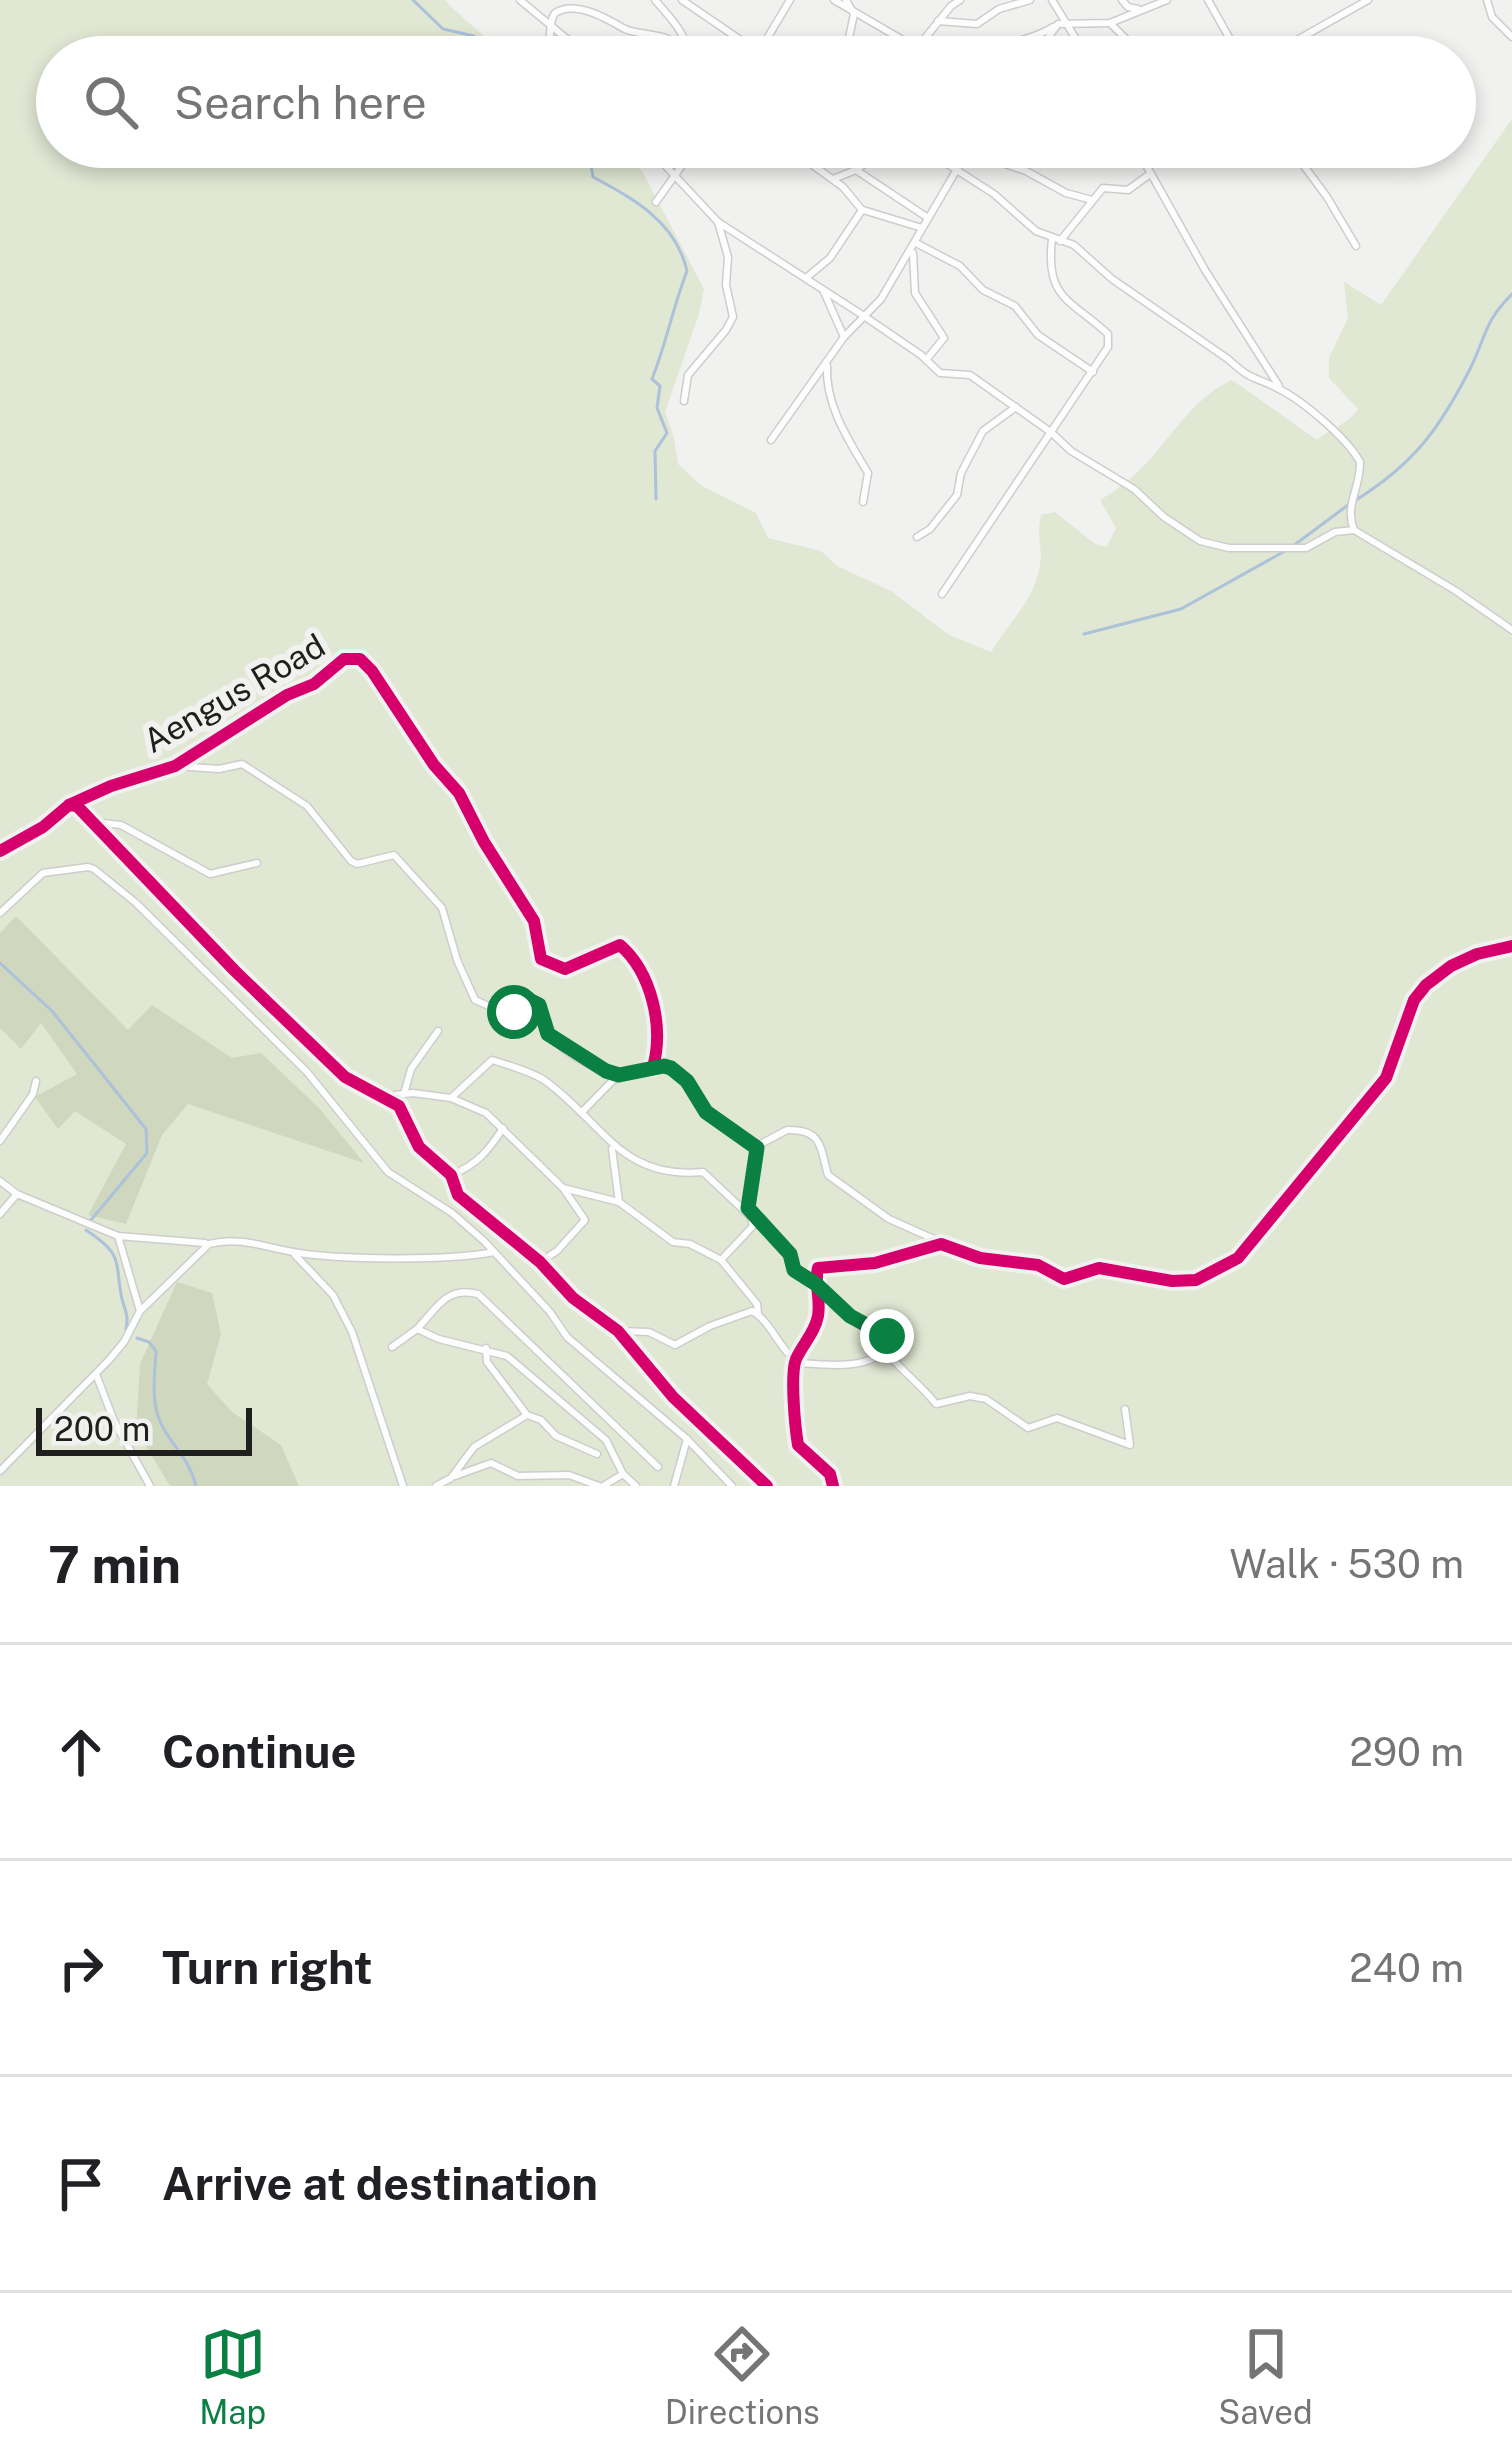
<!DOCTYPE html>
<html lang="en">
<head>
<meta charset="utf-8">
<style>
	body { margin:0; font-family:"Public Sans",sans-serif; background:#f2f2f2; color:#202124 }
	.scale { position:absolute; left:36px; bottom:30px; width:216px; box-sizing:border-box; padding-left:12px; border:6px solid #1f1f1e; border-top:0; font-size:33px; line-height:42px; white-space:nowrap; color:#1f1f1e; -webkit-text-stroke:9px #f1f2ef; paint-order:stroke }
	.stop { position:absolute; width:36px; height:36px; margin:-27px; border:9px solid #0b8043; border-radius:50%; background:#fff }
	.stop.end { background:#0b8043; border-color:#fff; box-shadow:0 3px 12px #0008 }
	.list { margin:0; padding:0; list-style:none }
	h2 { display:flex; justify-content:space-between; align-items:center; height:156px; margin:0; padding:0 48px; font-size:51px }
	h2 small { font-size:39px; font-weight:400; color:#757577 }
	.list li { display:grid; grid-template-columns:78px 1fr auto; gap:36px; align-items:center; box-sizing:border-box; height:216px; padding:0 48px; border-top:3px solid #e0e0e0 }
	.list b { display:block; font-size:45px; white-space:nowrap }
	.list em { font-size:39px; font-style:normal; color:#757577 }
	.icon { flex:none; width:66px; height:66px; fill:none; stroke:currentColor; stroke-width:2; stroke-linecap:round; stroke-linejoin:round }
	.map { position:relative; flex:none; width:1512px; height:1486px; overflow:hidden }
	.search { position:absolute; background:#fff; box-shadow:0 6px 18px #0003; left:36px; right:36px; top:36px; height:132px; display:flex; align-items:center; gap:30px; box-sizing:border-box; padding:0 42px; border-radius:66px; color:#757577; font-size:45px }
	.sheet { height:804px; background:#fff }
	nav { display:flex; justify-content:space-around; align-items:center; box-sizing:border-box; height:168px; border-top:3px solid #e0e0e0; background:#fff; font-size:33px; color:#757577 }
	nav a { display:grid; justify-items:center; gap:6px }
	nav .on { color:#0b8043 }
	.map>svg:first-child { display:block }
	.green { fill:#e0e7d3 }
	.forest { fill:#cfd7bf }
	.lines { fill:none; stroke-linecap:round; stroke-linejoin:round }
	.stream { stroke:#acc1da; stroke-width:3 }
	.street-casing { stroke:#cdcdcc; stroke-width:9 }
	.street { stroke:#fdfdfd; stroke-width:6 }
	.cycleway-casing { stroke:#f1f2ef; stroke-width:20 }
	.cycleway { stroke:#d6006c; stroke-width:12 }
	.route { stroke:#0b8043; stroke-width:15 }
	.labels { text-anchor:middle; stroke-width:12; stroke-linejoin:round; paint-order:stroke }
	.street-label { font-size:33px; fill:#1f1f1e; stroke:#f1f2ef }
</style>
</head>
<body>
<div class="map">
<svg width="1512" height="1486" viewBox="0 0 1512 1486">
	<rect width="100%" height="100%" fill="#f1f1f0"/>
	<path class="green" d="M 0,0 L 445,0 C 462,20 488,34 500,57 L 57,57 L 57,147 L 618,147 L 642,171 L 704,289 L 699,314 L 665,412 L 674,438 L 678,464 L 702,486 L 756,513 L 768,538 L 821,551 L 837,566 L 891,591 L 949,635 L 991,652 C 1009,622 1035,600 1040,565 C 1043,547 1036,537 1041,515 L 1055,512 L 1095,544 L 1107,547 L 1116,528 L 1100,500 C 1122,487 1141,471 1157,451 C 1179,425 1199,395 1232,380 L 1317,440 C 1331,428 1348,424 1358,409 L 1329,378 L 1329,358 L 1348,318 L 1344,282 L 1381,305 L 1512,119 L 1512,1486 L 0,1486 Z"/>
	<g class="forest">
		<polygon points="16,916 128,1030 152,1005 232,1058 261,1053 319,1108 364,1163 188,1104 162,1135 126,1224 88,1215 126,1144 75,1111 58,1129 35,1097 77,1074 41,1023 21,1049 0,1028 0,933"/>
		<polygon points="177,1282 212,1293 221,1334 207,1384 232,1412 281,1445 299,1486 170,1486 136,1430 140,1364"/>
	</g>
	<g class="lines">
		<g class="stream">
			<polyline points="413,0 443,29 474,36 488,57"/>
			<path d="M 588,147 L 593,177 C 634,199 676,222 687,271 C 673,307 666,344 652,379 L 660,386 L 657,408 L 667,433 L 655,451 L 656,499"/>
			<path d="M 1356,500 C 1415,463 1440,428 1471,367 C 1487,334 1484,322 1512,294"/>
			<polyline points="1293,546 1348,505"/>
			<polyline points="1084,634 1181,609 1285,551"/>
			<polyline points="0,963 52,1011 146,1129 147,1153 91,1220"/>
			<path d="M 86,1230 C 125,1256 114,1261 122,1299 C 125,1311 129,1315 126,1329"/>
			<path d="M 137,1338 L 149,1342 L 156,1351 C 155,1373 151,1398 159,1419 C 168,1443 189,1456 196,1486"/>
		</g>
		<g class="street-casing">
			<g id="street">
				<polyline points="520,0 567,39 604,57"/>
				<path d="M 655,0 C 669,16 687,34 688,55"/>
				<polyline points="682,0 758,52"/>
				<polyline points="834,0 901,39 914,57"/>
				<polyline points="1052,0 1087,57"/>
				<polyline points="1122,0 1128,7 1138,9"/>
				<polyline points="1208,0 1240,57"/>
				<polyline points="1487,0 1492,17 1512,37"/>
				<polyline points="938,21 977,24 999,9 1030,0"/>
				<polyline points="1110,23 1128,41 1111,57"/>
				<polyline points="913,53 951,6 960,0"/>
				<path d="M 543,57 C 554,40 547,23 555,13 C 575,0 606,18 623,28 C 636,35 655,33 668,39 C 676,43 684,52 691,57"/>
				<polyline points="756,57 790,0"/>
				<polyline points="845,57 854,14 846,0"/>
				<path d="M 988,57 C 1002,41 1033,41 1053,27"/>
				<polyline points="1034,57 1058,24 1110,23 1167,0"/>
				<polyline points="1267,57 1368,0"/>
				<polyline points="648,147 718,222 864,316 921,355 940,373 970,375 1052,433 1071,451 1134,489 1164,517 1200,541 1229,548 1306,548 1335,532 1354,530"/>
				<polyline points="788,147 843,187 862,210 830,258 806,278"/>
				<polyline points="835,147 847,155 856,170 928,218"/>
				<path d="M 921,147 L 994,194 L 1036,231 L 1074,245 L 1112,279 L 1228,359 C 1253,382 1252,375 1279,389 C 1303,401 1347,438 1360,462 C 1361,487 1344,505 1354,530 L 1456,591 L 1512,630"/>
				<polyline points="1136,147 1205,270 1279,386"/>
				<polyline points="1290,147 1327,197 1356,246"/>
				<polyline points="969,152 1026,171 1066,193 1092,200"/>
				<polyline points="833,179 856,170 888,147"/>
				<polyline points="656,202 695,147"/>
				<polyline points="863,210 922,228"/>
				<polyline points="1060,241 1103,188 1128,190 1150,174"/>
				<polyline points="916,243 960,266 983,290 1015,306 1038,335 1093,372"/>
				<polyline points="913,253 915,293 944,338 926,360"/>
				<polyline points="824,292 844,337"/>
				<path d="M 827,366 C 825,405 849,441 868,473 L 863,502"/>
				<polyline points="684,401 688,375 726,330 733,317 726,285 728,257 718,222"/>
				<polyline points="771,440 844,337 881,299 970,147"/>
				<polyline points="917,537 930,529 957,495 961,473 983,431 1016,407"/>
				<path d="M 942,594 L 1108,347 L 1108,334 C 1070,299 1045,299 1052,239"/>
				<path d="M 175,766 L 219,769 L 242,764 L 307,806 L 351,861 L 357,864 L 394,855 L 442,908 L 457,960 L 475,1000 L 500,1011 L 514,1013 L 529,1001 C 546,1007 540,1018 548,1032 C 557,1049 596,1071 615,1074 C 630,1077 649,1068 664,1065 L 687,1081 L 706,1112 L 753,1148 L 787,1130 C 824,1129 820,1149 828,1175 L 889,1219 L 943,1243"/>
				<path d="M 72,803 L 175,766 L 287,695 L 314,684 L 344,659 L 360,659 L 372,671 L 434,765 L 459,793 L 484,842 L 534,921 L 541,959 L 565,969 L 620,945 C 652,973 664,1027 653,1067"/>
				<polyline points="93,822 121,825 210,874 257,863"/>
				<polyline points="0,851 43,827 69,805 77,806 235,971 345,1077 399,1106 419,1147 451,1175 458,1195 540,1262 573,1298 618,1331 673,1397 767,1486"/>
				<polyline points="0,913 43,873 88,867 94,869 136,903 307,1072 388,1172 452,1213 484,1241 550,1312 567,1337 687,1439 732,1486"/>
				<polyline points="404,1094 411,1069 438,1031"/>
				<path d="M 385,1096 L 413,1093 L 451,1098 L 492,1060 C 508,1065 530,1071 544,1080 C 603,1122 620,1180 703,1172 L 790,1254 L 794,1270 L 816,1284 L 850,1316 L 887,1336 L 889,1345 C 872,1371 827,1365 799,1363 C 779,1350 771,1321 752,1311 L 710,1326 L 675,1345 L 649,1332 L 618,1331"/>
				<polyline points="451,1098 486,1113 563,1188"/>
				<polyline points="582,1112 619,1074"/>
				<polyline points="0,1141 33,1094 36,1081"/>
				<polyline points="756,1148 748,1204 753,1226 721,1260 757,1304 758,1313"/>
				<polyline points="612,1149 619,1202"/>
				<path d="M 451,1175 C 477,1165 489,1150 503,1128"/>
				<polyline points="0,1181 17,1194 118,1236 140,1311"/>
				<polyline points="0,1214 17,1194"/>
				<polyline points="118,1236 205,1243"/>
				<polyline points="295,1255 333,1295 352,1332 403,1486"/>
				<polyline points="540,1262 557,1251 585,1220 563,1188 619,1202 673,1242 690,1244 721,1260"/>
				<path d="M 417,1329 C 437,1308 446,1286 478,1294 L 658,1467"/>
				<polyline points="392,1347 417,1329 439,1339 507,1356 606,1440 623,1474 636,1486"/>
				<polyline points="486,1348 487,1362 527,1415"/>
				<path d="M 886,1352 C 902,1371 921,1385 936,1404 L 970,1396 L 986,1399 L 1028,1428 L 1057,1418 L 1130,1445 L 1125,1409"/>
				<polyline points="96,1374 114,1421 150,1486"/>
				<path d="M 0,1471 L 109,1360 L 124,1342 L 140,1311 L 209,1244 C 239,1236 264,1247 293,1252 C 338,1260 449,1261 494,1252"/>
				<polyline points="455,1476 491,1463 518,1476 569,1475 599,1486"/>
				<polyline points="436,1486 451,1478 474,1447 527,1415 541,1420 556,1436 597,1454"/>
				<polyline points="603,1486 623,1474"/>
				<polyline points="674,1486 687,1439"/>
				<path d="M 833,1486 L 830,1474 L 798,1445 C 795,1427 790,1374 796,1359 C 803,1344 815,1332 818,1316 C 821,1299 814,1283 818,1268 L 875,1263 L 941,1244 L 980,1258 L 1038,1265 L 1064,1279 L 1099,1268 L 1172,1281 L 1196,1280 L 1238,1258 L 1386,1078 L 1414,1000 L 1426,985 L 1451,966 L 1477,954 L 1512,946"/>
			</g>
		</g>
		<use href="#street" class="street"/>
		<g class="cycleway-casing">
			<g id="cycleway">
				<path d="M 69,805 L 111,786 L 175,766 L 287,695 L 314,684 L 344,659 L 360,659 L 372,671 L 434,765 L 459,793 L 484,842 L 534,921 L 541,959 L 565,969 L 620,945 C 652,973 664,1027 653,1067"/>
				<polyline points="0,851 43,827 69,805 77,806 235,971 345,1077 399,1106 419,1147 451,1175 458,1195 540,1262 573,1298 618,1331 673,1397 767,1486"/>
				<path d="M 833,1486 L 830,1474 L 798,1445 C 795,1427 790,1374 796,1359 C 803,1344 815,1332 818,1316 C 821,1299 814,1283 818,1268 L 875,1263 L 941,1244 L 980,1258 L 1038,1265 L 1064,1279 L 1099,1268 L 1172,1281 L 1196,1280 L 1238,1258 L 1386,1078 L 1414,1000 L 1426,985 L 1451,966 L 1477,954 L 1512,946"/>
			</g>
		</g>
		<use href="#cycleway" class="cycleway"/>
	</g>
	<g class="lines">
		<polyline class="route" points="514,1012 529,1000 539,1005 548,1034 606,1071 619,1075 664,1066 671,1068 687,1081 706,1112 757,1148 748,1208 790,1254 794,1270 816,1284 850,1316 887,1336"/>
	</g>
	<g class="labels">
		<g class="street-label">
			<text transform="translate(234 693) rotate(-30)" y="12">Aengus Road</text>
		</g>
	</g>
</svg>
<div class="scale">200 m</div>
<div class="stop" style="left:514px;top:1012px"></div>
<div class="stop end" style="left:887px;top:1336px"></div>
<div class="search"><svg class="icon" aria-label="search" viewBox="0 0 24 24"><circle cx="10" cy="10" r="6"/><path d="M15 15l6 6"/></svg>Search here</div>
</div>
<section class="sheet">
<h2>7 min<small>Walk · 530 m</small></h2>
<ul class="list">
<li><svg class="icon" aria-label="ahead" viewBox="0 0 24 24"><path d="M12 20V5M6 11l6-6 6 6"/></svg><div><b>Continue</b></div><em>290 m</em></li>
<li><svg class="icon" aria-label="right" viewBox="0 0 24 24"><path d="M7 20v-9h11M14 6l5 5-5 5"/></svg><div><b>Turn right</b></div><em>240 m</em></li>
<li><svg class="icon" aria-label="arrive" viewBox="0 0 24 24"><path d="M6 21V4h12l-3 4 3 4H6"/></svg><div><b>Arrive at destination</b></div></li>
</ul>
</section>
<nav>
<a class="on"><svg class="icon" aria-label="map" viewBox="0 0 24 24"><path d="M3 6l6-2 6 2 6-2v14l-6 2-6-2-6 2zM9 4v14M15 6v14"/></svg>Map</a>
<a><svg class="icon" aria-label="directions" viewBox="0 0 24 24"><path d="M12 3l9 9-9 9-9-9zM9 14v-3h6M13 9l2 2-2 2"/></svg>Directions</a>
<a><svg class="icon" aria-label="saved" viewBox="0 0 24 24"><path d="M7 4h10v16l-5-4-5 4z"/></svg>Saved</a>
</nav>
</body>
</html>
